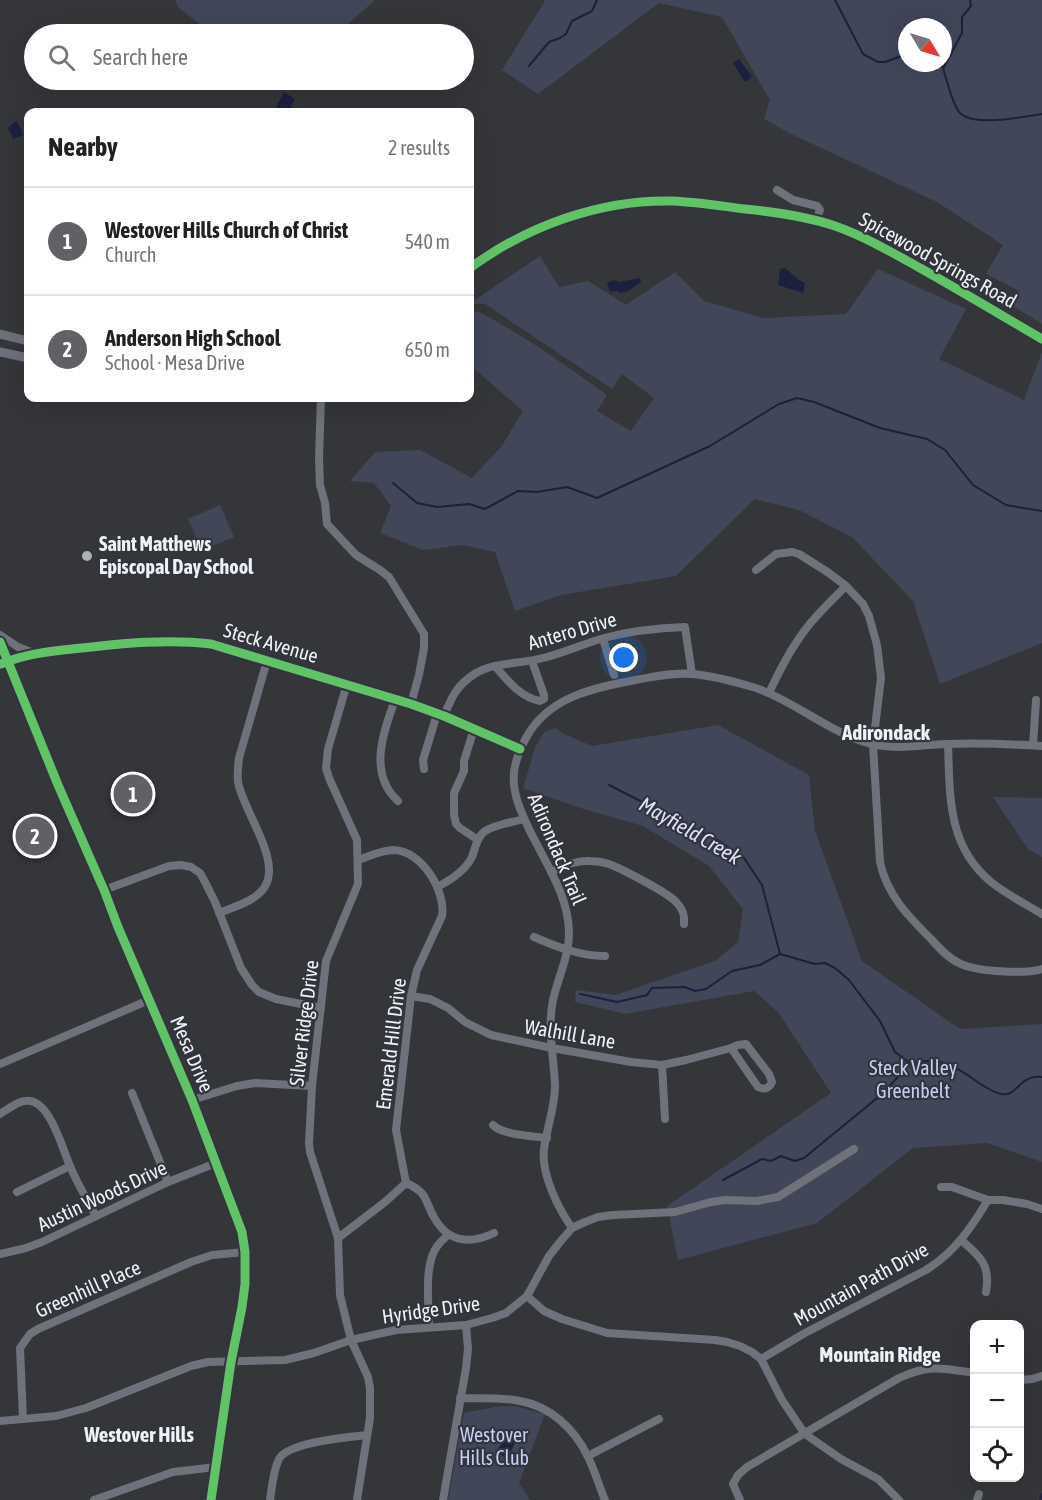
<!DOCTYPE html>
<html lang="en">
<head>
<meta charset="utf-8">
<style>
	body { margin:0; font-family:"Asap Condensed",sans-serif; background:#f2f2f2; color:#202124 }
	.controls { position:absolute; right:18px; bottom:18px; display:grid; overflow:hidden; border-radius:12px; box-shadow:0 6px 24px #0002 }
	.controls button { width:54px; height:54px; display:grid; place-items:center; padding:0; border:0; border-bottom:2px solid #e0e0e0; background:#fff; color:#202124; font:30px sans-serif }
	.compass { position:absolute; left:898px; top:18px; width:54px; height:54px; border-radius:50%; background:#fff; box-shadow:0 6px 24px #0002; rotate:128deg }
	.you { position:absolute; left:624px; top:658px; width:21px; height:21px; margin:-15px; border:4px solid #fff; border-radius:50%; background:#1a73e8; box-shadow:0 0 0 9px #1a73e833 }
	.badge { display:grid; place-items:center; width:39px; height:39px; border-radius:50%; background:#606165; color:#fff; font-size:20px; font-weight:700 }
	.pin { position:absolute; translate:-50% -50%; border:3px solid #fff; box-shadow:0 2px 6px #0006 }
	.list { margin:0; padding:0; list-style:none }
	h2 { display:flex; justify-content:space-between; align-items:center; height:78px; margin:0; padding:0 24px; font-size:26px }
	h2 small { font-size:20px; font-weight:400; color:#757577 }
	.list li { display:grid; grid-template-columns:39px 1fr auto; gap:18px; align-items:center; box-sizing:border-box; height:108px; padding:0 24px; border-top:2px solid #e0e0e0 }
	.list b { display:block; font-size:22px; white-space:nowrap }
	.list p { margin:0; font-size:20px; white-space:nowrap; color:#757577 }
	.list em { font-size:20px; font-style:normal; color:#757577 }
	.icon { flex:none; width:33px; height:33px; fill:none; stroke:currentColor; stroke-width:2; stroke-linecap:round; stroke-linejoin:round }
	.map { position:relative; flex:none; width:1042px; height:1500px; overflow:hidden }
	.search { position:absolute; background:#fff; box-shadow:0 6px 24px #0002; left:24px; top:24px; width:450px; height:66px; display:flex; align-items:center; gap:15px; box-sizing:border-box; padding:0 21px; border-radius:33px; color:#757577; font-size:22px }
	.panel { position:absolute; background:#fff; box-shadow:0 6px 24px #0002; left:24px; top:108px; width:450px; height:294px; border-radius:12px }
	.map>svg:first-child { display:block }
	.green { fill:#414659; fill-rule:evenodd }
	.water { fill:#1c203f }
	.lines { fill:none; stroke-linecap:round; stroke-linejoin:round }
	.stream { stroke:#1c203f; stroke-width:2 }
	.minor { stroke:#6f717b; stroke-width:8 }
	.major { stroke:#6e717a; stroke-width:9 }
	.cycleway-casing { stroke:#33353c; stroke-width:13 }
	.cycleway { stroke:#61c268; stroke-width:9 }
	.poi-dot { fill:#afb0b4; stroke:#33353c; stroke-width:2 }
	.labels { text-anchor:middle; stroke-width:4.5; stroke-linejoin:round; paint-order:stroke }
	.street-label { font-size:20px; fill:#f0f1f6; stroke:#33353c }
	.poi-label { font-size:20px; font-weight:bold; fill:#f0f1f6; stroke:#33353c; text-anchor:start }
	.park-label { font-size:20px; fill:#c5cef5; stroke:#33353c }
	.neighbourhood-label { font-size:21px; font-weight:bold; fill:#f0f1f6; stroke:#33353c }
	.water-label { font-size:21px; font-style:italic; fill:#dde3fd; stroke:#33353c }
</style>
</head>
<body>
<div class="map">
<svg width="1042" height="1500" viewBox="0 0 1042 1500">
	<rect width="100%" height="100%" fill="#35363a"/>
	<g class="green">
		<polygon points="175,0 375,0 337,34 229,34 207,30 178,7"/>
		<path d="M 544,0 L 1042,0 L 1042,324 L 1011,305 L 1019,291 L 986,274 L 1003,245 L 937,202 L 789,133 L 764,119 L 770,100 L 722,17 L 659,3 L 538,94 L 502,70 L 545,1 ZM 907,27 L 943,27 L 943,63 L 907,63 Z"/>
		<path d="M 540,256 L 559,287 L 588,281 L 626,305 L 675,272 L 704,301 L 764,318 L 846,314 L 878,269 L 966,309 L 939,359 L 1024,400 L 1042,352 L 1042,643 L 940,684 L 913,601 L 852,537 L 799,510 L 755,499 L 676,576 L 561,595 L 515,611 L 495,552 L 463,545 L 423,550 L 380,533 L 391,506 L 374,483 L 350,481 L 375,452 L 420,450 L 472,478 L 501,447 L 523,411 L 470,365 L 470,313 L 478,311 C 523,335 565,365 607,395 L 597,411 L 631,431 L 654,398 L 622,374 L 612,389 L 485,304 L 470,304 L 470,303 Z"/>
		<polygon points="220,505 234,537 202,550 188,519"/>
		<polygon points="718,725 809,775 815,831 862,961 960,1029 1042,1024 1042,1162 987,1143 913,1148 817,1223 678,1260 667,1206 831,1093 778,1012 754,991 625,1014 575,1002 576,990 615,995 715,961 738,942 743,909 709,866 643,826 577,807 523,788 535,748 544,732 555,728 564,734 592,746"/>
		<polygon points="993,797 1042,798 1042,857 1028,849"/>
		<polygon points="514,1406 545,1414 519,1483 530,1500 448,1500 464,1413 495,1407"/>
	</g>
	<g class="water">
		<polygon points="739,59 752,77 745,82 733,63"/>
		<polygon points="284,92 295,99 289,111 276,107"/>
		<polygon points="16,121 20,127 23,135 13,139 8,128"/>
		<polygon points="785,268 799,280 805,283 803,293 778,285 780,269"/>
		<polygon points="640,278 641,282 628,291 620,293 616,291 610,292 607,283 614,280 619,282"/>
		<polygon points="510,1433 516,1437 517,1439 507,1459 496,1451"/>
	</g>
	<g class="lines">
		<g class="stream">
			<polyline points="835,0 863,54 878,62 885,62 907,54"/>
			<path d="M 939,63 L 942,65 C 946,76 952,105 960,113 C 974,127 1024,117 1042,114"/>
			<polyline points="529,66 549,42 560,38 566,34 572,21 592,11 597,0"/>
			<polyline points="944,67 962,33 962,17 971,6 970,0"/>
			<polyline points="393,483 417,503 437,507 469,504 485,509 518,491 537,492 567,487 597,498 710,446 779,404 797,398 814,402 880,428 927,439 945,450 973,485 1006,505 1042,511"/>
			<path d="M 609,785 L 719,841 L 744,858 L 762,885 L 780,954 L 815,964 L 825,963 L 835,968 L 849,980 L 880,1021 L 895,1052 L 910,1063 C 918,1062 926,1060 934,1061 C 949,1062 964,1072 976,1081 C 984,1086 992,1092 1001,1094 C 1018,1097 1019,1074 1042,1077"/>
			<polyline points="580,994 617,1002 647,995 652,988 685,987 695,991 706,989 732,971 760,965 780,954"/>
			<polyline points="723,1180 762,1159 771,1161 781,1156 795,1161 804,1158 882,1094 910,1064"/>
			<polyline points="1040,1500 1042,1494"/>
		</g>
		<g class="minor">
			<polyline points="777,190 793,200 817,206 820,210 816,220"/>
			<polyline points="321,398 319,459 320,485 325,503 327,524 356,555 380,570 389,577 424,634 424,648 419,675 411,704"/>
			<path d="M 756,570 L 776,554 L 792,552 L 799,554 L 829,573 L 846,586 L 863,604 L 869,616 L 877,645 L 881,678 L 873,744 L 880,862 C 887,895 908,916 931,939 C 939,948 948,958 959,963 C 976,972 1024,974 1042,969"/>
			<polyline points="0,635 18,647 34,653"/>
			<polyline points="603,639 614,675"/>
			<polyline points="0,642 58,785 104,890 118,927 192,1100 242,1232 245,1252 245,1284 242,1307 231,1362 211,1500"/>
			<path d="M 0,664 C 27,653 53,652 82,648 C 125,643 168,639 211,644 L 411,704 L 444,716 L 520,749"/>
			<path d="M 495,666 C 507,680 521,698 540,701 L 544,699 L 544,695 L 532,661"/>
			<polyline points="347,684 328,749 326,768 329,778 357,840 358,884 326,961 312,1086 309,1143 310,1152 338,1238 340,1295 351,1340 368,1377 370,1388 370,1418 357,1500"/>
			<path d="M 769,693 C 777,676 785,659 796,643 C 809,622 828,604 846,586"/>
			<path d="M 395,700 C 383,732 368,774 398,801"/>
			<path d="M 444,716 C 452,696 457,685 476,673 C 495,662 521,664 543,658 C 563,653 583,644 604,638 C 631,631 657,628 685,627 L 692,674"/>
			<polyline points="474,729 464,761 464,771 454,793 454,815 456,824 460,828 478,840"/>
			<path d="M 948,744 C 950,795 947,846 991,882 C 1006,894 1025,904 1042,914"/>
			<polyline points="1033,745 1036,700"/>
			<polyline points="424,769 423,760 437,714"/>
			<path d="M 551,872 C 564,866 576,860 590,861 C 597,861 603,862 609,864 C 622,869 669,893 677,903 C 683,909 685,915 684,924"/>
			<path d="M 437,887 C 451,880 465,871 472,857 C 475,849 477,837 484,832 C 492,825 514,822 524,819"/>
			<polyline points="104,890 169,866 181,865 191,867 200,873 204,880 215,902 241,968 252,985 259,992 276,999 321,1008"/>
			<path d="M 219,913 C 234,907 255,901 264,888 C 283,861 243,811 238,782 C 237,774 238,766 239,758 L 267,661"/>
			<path d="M 534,937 C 557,947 580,956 605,956"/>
			<path d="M 411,996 L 430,999 L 448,1008 L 465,1022 L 491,1035 L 552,1048 L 631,1062 L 662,1065 L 686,1060 L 731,1048 L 758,1087 C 764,1090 769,1089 772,1082 L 769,1074 L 746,1044 L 738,1045 L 731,1048"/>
			<polyline points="0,1064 149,1000"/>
			<polyline points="662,1065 665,1119"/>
			<polyline points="132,1093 168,1182"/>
			<polyline points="192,1100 237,1086 255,1083 312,1086"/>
			<path d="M 0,1114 C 10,1108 22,1097 34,1102 C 52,1109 63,1150 70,1166 C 77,1183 87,1200 96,1216"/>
			<path d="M 493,1125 C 502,1135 533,1136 547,1138"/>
			<path d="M 406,1183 C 429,1193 424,1201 435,1219 C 449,1243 471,1244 494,1233"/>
			<polyline points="941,1187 952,1187 988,1200 1003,1200 1027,1204 1042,1209"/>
			<polyline points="17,1192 70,1166"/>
			<path d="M 572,1228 C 558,1208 541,1174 544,1149 C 547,1127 555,1107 555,1086 C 554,1057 547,1029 553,1000 C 558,978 569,956 569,933 C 569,896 545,862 529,829 C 521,812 512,793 514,773 C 515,761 520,749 526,738 C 548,697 593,688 635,680 C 654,677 674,672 693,674 C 714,676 736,682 756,688 C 796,702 830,733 871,744 C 895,750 921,745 946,744 C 978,743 1010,744 1042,746"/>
			<path d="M 338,1238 L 385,1202 L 406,1183 L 396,1130 L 411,996 L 417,970 L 442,916 C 446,891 422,851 394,850 C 382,850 370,856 358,860"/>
			<path d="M 961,1240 C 980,1256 991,1265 986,1292"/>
			<polyline points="0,1254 26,1248 42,1242 168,1182 216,1163"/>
			<polyline points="527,1296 544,1311 562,1319 607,1333 715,1340 727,1342 740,1346 752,1352 761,1359 782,1400 805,1434 841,1459 878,1479 899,1500"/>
			<path d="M 429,1327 C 429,1304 423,1264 438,1245 C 440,1242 445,1238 448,1235"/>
			<path d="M 761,1359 L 805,1333 L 926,1270 C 955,1252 971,1228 988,1200"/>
			<polyline points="1020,1380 1032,1379 1042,1376"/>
			<path d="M 460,1398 C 479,1399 501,1397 520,1401 C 550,1406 575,1429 588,1457 C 595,1471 599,1486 605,1500"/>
			<polyline points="23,1419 20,1348 30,1334 38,1329 191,1262 212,1255 245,1252"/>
			<polyline points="0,1421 56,1416 86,1408 191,1366 208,1362 285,1360 314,1353 351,1340 396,1330 466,1325 492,1318 506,1313 527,1296 549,1256 560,1242 572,1228 585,1222 598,1217 613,1215 675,1212 711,1202 725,1200 757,1201 778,1197 854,1149"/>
			<polyline points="588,1456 659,1419"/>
			<polyline points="94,1500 173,1472 216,1467"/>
			<path d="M 270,1500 C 272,1487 273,1471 279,1459 C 288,1442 348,1437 367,1435"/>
			<polyline points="443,1500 466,1368 468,1349 466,1325"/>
			<path d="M 740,1500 L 733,1484 L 738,1475 L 747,1467 L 899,1378 C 929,1364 943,1368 974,1373"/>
			<polyline points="977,1500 979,1494"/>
		</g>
		<g class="major">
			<path d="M 470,268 C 527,226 601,199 673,201 C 697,202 721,206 745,209 C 775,212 806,216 835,226 C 864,236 893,253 920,268 C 961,291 1001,315 1042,339"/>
			<polyline points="0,334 28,341"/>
			<polyline points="0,352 28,358"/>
		</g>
		<g class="cycleway-casing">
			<g id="cycleway">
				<path d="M 470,268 C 527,226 601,199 673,201 C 697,202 721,206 745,209 C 775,212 806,216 835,226 C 864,236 893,253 920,268 C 961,291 1001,315 1042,339"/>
				<polyline points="0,642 58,785 104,890 118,927 192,1100 242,1232 245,1252 245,1284 242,1307 231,1362 211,1500"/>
				<path d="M 1,664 C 27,653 54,651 82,648 C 125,643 168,639 211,644 L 411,704 L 444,716 L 520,749"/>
			</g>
		</g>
		<use href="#cycleway" class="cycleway"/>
	</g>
	<circle class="poi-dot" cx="87" cy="556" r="6"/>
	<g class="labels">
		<g class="street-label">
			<text transform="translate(938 260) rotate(29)" y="7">Spicewood Springs Road</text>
			<text transform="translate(572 631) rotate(-16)" y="7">Antero Drive</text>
			<text transform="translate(271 643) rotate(16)" y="7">Steck Avenue</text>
			<text transform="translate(557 849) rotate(67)" y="7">Adirondack Trail</text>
			<text transform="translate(304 1023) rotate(-83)" y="7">Silver Ridge Drive</text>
			<text transform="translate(570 1034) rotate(10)" y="7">Walhill Lane</text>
			<text transform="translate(391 1044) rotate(-83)" y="7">Emerald Hill Drive</text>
			<text transform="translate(192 1054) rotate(67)" y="7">Mesa Drive</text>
			<text transform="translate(102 1196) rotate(-25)" y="7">Austin Woods Drive</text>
			<text transform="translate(861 1284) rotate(-29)" y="7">Mountain Path Drive</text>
			<text transform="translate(88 1289) rotate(-24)" y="7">Greenhill Place</text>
			<text transform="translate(431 1310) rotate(-8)" y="7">Hyridge Drive</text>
		</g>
		<g class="poi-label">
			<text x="99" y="551">Saint Matthews<tspan x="99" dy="23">Episcopal Day School</tspan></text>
		</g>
		<g class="park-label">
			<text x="913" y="1075">Steck Valley<tspan x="913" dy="23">Greenbelt</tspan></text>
			<text x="494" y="1442">Westover<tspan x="494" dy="23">Hills Club</tspan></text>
		</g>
		<g class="neighbourhood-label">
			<text x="886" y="740">Adirondack</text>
			<text x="880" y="1362">Mountain Ridge</text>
			<text x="139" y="1442">Westover Hills</text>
		</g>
		<g class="water-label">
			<text transform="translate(690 831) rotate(30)" y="7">Mayfield Creek</text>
		</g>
	</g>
</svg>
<div class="controls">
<button>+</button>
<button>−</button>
<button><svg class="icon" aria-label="locate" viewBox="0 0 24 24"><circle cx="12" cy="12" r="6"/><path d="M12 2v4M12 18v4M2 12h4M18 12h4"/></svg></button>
</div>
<svg class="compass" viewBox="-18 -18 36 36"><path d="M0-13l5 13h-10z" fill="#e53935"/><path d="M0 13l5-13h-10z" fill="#757577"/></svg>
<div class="you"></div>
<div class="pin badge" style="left:133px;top:794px">1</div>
<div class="pin badge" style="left:35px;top:836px">2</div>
<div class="search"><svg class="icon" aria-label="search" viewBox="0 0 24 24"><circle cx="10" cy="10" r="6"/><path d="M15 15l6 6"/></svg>Search here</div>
<section class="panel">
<h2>Nearby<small>2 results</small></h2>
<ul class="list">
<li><span class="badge">1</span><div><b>Westover Hills Church of Christ</b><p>Church</p></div><em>540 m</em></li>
<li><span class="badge">2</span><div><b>Anderson High School</b><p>School · Mesa Drive</p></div><em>650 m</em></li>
</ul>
</section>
</div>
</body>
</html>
